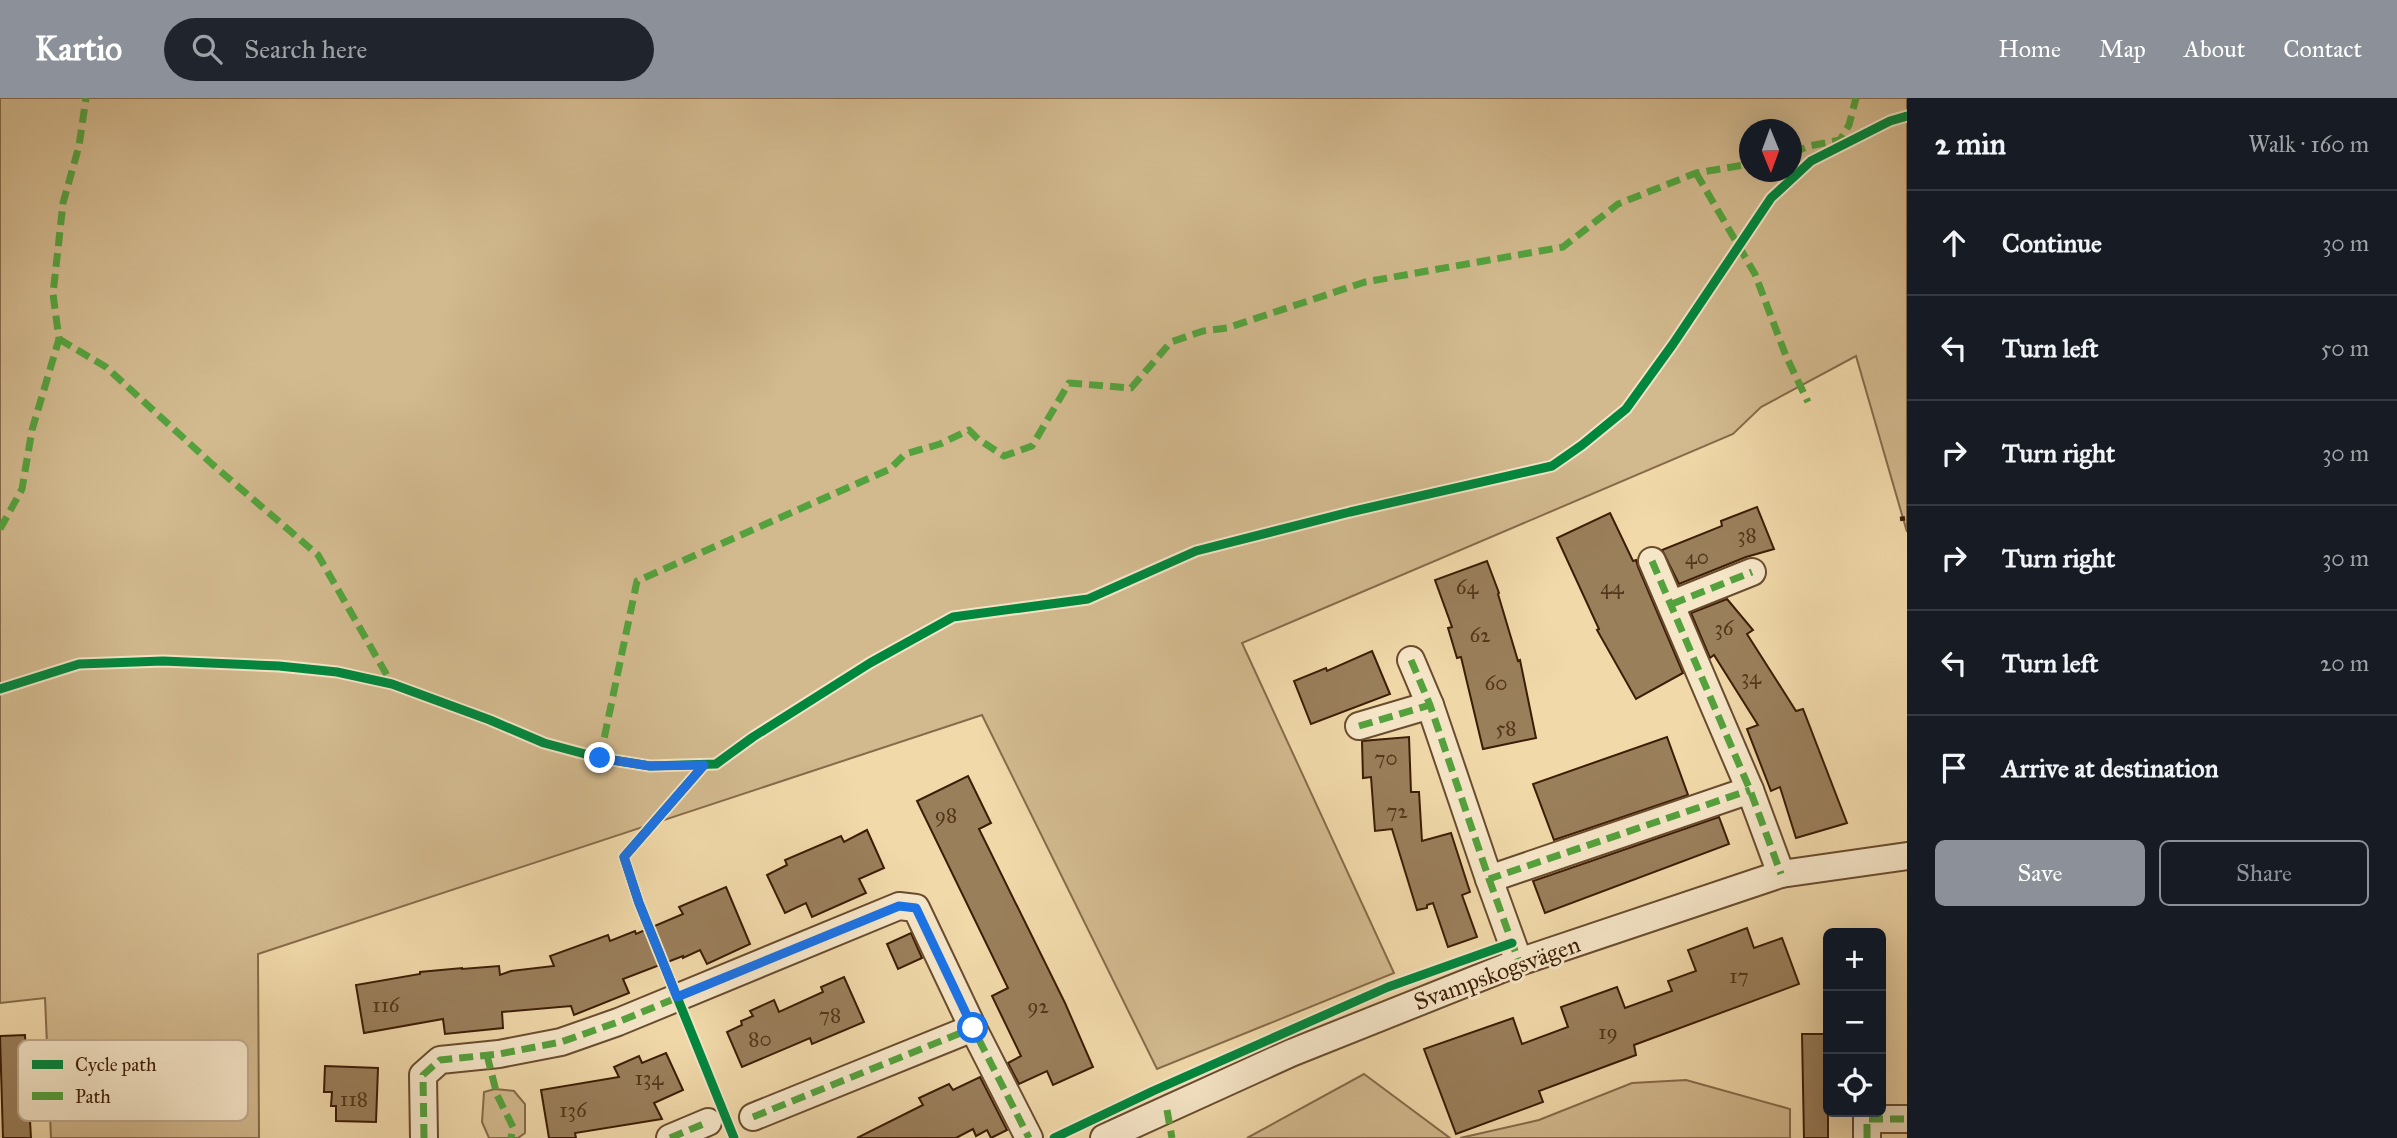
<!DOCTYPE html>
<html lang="en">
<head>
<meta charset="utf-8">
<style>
	body { margin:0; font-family:"IM FELL Great Primer",serif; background:#20242c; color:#f1f3f6 }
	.controls { position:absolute; right:21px; bottom:21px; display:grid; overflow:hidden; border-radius:10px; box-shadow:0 7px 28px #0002 }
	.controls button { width:63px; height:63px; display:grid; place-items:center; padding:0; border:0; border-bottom:2px solid #363941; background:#171b24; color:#f1f3f6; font:35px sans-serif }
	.compass { position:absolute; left:1739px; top:21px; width:63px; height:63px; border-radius:50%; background:#171b24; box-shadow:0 7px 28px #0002; rotate:179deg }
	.stop { position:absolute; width:21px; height:21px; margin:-16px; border:5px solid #1a73e8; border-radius:50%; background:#fff }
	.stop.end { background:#1a73e8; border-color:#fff; box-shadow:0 2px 7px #0008 }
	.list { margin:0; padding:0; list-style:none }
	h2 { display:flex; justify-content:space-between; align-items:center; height:91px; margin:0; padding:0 28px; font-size:30px }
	h2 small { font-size:23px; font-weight:400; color:#9ea1a6 }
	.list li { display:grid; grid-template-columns:46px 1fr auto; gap:21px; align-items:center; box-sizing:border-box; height:105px; padding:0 28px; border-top:2px solid #363941 }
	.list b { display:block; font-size:26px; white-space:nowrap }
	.list em { font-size:23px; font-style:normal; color:#9ea1a6 }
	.actions { display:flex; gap:14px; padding:21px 28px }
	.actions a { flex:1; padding:16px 0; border:2px solid #8c9099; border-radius:10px; text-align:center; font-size:24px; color:#8c9099 }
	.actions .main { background:#8c9099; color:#fff }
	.icon { flex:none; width:38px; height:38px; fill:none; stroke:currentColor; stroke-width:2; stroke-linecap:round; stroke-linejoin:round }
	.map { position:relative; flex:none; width:1907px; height:1040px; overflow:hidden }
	header { display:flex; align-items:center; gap:42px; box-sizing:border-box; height:98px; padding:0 35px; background:#8c9099; color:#fff }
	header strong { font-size:33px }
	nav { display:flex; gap:38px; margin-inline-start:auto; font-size:24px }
	.search { width:490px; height:63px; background:#20242c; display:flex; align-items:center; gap:18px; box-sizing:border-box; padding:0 24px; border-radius:38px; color:#9ea1a6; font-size:26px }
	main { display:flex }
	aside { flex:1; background:#171b24 }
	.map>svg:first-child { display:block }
	.green { fill:#d2b98e; stroke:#876b4a; stroke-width:2; fill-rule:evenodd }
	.building { fill:#9a7f5b; stroke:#3c1d05; stroke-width:2 }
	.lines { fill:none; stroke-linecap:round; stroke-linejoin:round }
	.street-casing { stroke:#694c2e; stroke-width:30 }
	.path { stroke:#3c1d05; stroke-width:4.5; stroke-dasharray:5 3.5; stroke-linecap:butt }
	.street { stroke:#f6e6c8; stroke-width:26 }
	.quiet { stroke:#54a23d; stroke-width:7; stroke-dasharray:14 7; stroke-linecap:butt }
	.cycleway-casing { stroke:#f6e6c8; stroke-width:13 }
	.cycleway { stroke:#00873e; stroke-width:9 }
	.route { stroke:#1a73e8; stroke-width:9 }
	.labels { text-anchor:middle; stroke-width:6; stroke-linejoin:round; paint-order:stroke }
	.number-label { font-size:21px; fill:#54361a }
	.street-label { font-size:24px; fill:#3c1d05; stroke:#f6e6c8 }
	.key { fill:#f6e6c8; stroke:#beaa8e; stroke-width:2 }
	.key-label { font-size:19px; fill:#3c1d05 }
</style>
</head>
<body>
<header>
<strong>Kartio</strong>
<div class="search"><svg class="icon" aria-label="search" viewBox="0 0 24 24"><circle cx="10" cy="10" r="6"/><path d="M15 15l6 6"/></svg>Search here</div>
<nav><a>Home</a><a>Map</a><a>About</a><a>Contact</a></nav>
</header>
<main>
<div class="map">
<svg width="1907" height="1040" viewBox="0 0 1907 1040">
	<rect width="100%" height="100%" fill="#f1d9aa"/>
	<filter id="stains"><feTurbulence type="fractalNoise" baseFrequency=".00286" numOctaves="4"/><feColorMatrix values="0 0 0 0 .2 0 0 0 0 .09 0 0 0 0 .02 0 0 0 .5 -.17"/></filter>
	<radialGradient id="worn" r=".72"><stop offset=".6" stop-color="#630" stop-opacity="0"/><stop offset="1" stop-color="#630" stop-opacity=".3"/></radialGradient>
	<g class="green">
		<path d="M 0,0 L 1907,0 L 1907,434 L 1856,258 L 1761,309 L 1733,336 L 1242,545 L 1394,875 L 1157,971 L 982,617 L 258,856 L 259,1040 L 51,1040 L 45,900 L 0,905 ZM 1750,32 L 1792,32 L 1792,74 L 1750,74 Z"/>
		<polygon points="1364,976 1450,1040 1247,1040"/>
		<polygon points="1686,982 1790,1011 1790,1040 1460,1040 1539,1022 1632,985"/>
		<polygon points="495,991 514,993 525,1006 525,1035 518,1040 489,1040 482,1024 484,994"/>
	</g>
	<g class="building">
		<polygon points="1757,409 1774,451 1746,459 1679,486 1662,452 1722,428 1721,423"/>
		<polygon points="1610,415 1633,463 1636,462 1638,469 1683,575 1636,601 1597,532 1599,531 1557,440"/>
		<polygon points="1487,463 1499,495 1498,496 1518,563 1520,562 1536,640 1483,651 1461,559 1457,560 1448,530 1452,529 1435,482"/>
		<polygon points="1727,501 1753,532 1747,536 1796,613 1803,611 1847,725 1796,740 1780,689 1771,693 1747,631 1758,627 1714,557 1710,560 1691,515"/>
		<polygon points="1372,553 1390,596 1311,626 1294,583 1326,570 1327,573"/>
		<polygon points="1409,639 1411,694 1419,694 1422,743 1451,735 1470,794 1462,797 1477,839 1448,849 1433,805 1427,807 1427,810 1417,812 1392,731 1375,733 1371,679 1363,680 1362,643"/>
		<polygon points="1667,639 1688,697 1554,742 1533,686"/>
		<polygon points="968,678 991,725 979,731 1065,905 1093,969 1053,987 1047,973 1019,986 1008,965 1021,958 992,898 1008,890 917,703"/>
		<polygon points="1719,719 1729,746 1545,815 1533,783"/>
		<polygon points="867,732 884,770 859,781 866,795 812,819 806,805 785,815 767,777 787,767 785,762 841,738 844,744"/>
		<polygon points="726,789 750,846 707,866 700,852 683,860 683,858 623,881 629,895 574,917 571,908 502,914 503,930 445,936 443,921 364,935 356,887 420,876 420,874 462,870 462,871 499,868 500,877 511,873 554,868 550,858 608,837 610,843 635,833 636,836 683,816 679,809"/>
		<polygon points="1747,830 1754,850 1782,840 1799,886 1634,947 1636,957 1539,993 1543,1004 1456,1036 1424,951 1513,920 1522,946 1568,929 1561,909 1617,889 1625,910 1672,893 1668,883 1696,873 1688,852"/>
		<polygon points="911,835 922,860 898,871 887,846"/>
		<polygon points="844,879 864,924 812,946 810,940 742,969 727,934 742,927 741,923 753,918 750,913 774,902 779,914 823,894 821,889"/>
		<polygon points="1802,936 1828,936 1828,1040 1804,1040"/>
		<polygon points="25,937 31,1040 3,1040 0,938"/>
		<polygon points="666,955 683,992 654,1005 662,1021 575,1035 576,1040 549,1040 541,992 619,979 614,969 639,958 642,965"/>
		<polygon points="325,968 378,970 376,1024 336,1023 336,1008 331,1008 332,994 324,994"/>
		<polygon points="980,979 1007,1032 991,1040 987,1032 976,1038 973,1031 956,1040 857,1040 923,1007 919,1000 949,986 953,992"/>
	</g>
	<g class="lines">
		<g class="street-casing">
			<g id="street">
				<polyline points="1652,463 1750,692 1781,776"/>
				<polyline points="1672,506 1752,474"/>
				<polyline points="1411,562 1430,607 1489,781 1750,692"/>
				<polyline points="1359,628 1430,607"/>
				<polyline points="1489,781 1519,864"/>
				<polyline points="753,1019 973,930"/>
				<polyline points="424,1040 423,977 440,962 499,956 561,944 618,924 899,808 916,810 973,930 1029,1040"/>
				<polyline points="670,1040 708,1024"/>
				<polyline points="1104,1040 1291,955 1519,864 1781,776 1907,758"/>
				<polyline points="1867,1040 1867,1021 1907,1021"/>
			</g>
		</g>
		<polyline class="path" points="1900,421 1907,420"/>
		<use href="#street" class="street"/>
		<g class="quiet">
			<polyline points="1792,55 1809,48 1840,42 1849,27 1856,0"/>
			<polyline points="1696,75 1755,176 1786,258 1808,304"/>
			<polyline points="59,241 106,269 212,366 318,457 392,586"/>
			<polyline points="0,431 22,391 32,332 59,241 53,196 63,105 79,48 86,0"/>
			<polyline points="1652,463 1750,692 1781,776"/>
			<polyline points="1672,506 1752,474"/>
			<polyline points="1411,562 1430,607 1489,781 1750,692"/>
			<polyline points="1359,628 1430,607"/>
			<polyline points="600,660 637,483 890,371 905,356 940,346 969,332 978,341 1004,358 1032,348 1069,285 1131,290 1171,244 1203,233 1227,230 1365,184 1563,149 1618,106 1696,75 1750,66"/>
			<polyline points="1489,781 1519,864"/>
			<polyline points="487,957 497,997 513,1029 511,1040"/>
			<polyline points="1167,1012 1172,1040"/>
			<polyline points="753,1019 973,930"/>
			<polyline points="424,1040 423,977 440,962 499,956 561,944 618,924 899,808 916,810 973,930 1029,1040"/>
			<polyline points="670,1040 708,1024"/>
			<polyline points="1867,1040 1867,1021 1907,1021"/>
		</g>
		<g class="cycleway-casing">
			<g id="cycleway">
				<polyline points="0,591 79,566 163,563 279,568 337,574 392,586 490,622 544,645 600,660 650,668 716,666 753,639 870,565 953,519 1088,501 1196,453 1350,414 1552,368 1582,347 1626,311 1673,246 1771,100 1811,63 1890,23 1907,18"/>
				<polyline points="704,667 624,759 639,805 734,1040"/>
				<polyline points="1054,1040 1153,993 1388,889 1512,845"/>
			</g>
		</g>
		<use href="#cycleway" class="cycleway"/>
	</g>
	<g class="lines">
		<polyline class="route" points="600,660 650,668 704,667 624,759 639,805 677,899 899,808 916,810 973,930"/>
	</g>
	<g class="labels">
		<g class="number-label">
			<text x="1747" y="444">38</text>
			<text x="1697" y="466">40</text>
			<text x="1467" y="496">64</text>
			<text x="1612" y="496">44</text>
			<text x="1724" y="537">36</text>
			<text x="1480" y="544">62</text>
			<text x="1751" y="586">34</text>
			<text x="1496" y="592">60</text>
			<text x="1506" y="637">58</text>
			<text x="1386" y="667">70</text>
			<text x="1397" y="720">72</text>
			<text x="946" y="724">98</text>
			<text x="1739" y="885">17</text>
			<text x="386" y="914">116</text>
			<text x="1038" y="915">92</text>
			<text x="830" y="924">78</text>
			<text x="1608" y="941">19</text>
			<text x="760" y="948">80</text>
			<text x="649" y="987">134</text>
			<text x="354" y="1008">118</text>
			<text x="573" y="1019">136</text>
		</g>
		<g class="street-label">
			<text transform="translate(1497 875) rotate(-20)" y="8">Svampskogsvägen</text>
		</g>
	</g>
	<rect x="18" y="942" width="230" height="81" rx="10" class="key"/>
	<rect x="32" y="962" width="31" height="9" fill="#00873e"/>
	<rect x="32" y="994" width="31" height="8" fill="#54a23d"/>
	<g class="key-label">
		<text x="75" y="973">Cycle path</text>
		<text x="75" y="1005">Path</text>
	</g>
	<rect width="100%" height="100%" filter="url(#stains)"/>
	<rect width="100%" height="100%" fill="url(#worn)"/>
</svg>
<div class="controls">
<button>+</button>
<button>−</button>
<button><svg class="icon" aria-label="locate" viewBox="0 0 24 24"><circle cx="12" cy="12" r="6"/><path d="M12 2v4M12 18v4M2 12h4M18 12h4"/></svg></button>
</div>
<svg class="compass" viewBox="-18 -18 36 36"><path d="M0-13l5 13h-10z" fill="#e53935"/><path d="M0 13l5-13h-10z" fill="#9ea1a6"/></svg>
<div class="stop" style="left:973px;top:930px"></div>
<div class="stop end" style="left:600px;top:660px"></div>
</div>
<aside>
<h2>2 min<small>Walk · 160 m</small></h2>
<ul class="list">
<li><svg class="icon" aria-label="ahead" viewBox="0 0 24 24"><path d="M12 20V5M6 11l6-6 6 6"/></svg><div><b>Continue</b></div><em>30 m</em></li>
<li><svg class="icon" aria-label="left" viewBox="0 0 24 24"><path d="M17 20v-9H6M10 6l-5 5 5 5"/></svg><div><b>Turn left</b></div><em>50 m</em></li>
<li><svg class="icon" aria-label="right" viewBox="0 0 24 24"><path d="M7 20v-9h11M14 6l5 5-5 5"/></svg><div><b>Turn right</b></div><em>30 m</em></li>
<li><svg class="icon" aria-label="right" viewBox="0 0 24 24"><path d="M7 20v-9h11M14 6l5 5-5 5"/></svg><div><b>Turn right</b></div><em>30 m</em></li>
<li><svg class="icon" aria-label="left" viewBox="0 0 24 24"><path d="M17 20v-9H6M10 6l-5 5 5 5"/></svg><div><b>Turn left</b></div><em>20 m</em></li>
<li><svg class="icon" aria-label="arrive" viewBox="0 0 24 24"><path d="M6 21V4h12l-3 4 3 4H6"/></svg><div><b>Arrive at destination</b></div></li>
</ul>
<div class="actions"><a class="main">Save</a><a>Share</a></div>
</aside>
</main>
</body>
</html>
